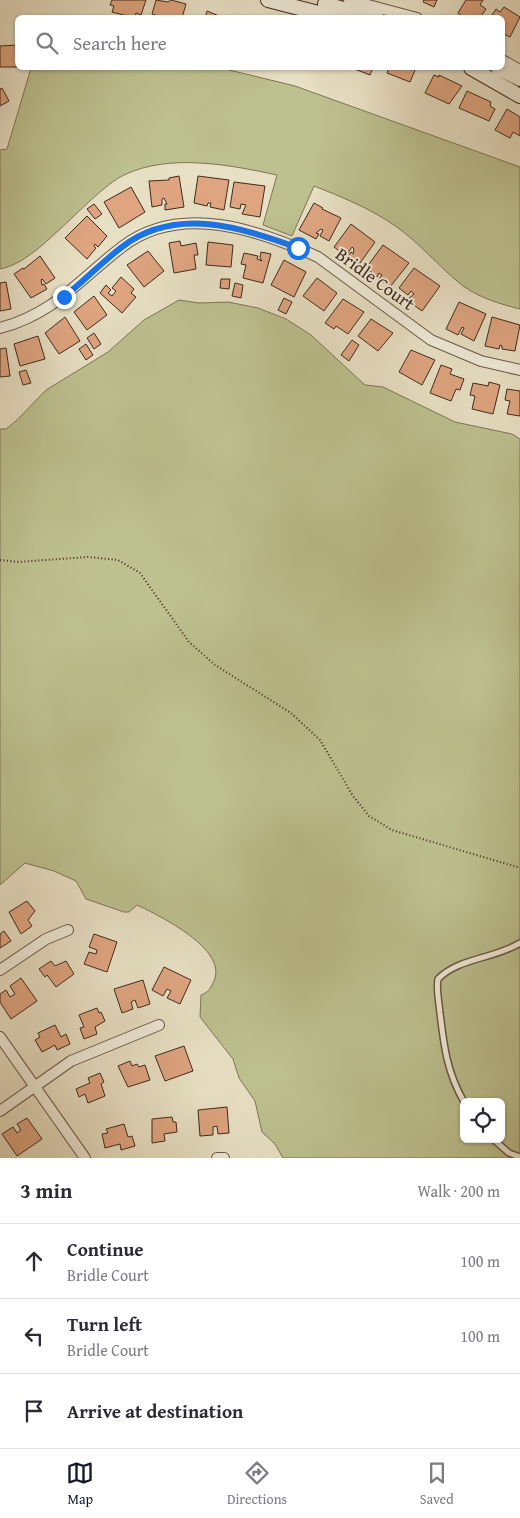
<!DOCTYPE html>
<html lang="en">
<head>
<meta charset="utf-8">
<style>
	body { margin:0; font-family:"Gentium Book Plus",serif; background:#f2f2f3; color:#2b2b33 }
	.controls { position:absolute; right:15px; bottom:15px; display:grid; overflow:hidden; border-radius:8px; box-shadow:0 1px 4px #0004 }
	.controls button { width:45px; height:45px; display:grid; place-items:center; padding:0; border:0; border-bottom:1px solid #e1e1e2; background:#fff; color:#2b2b33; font:25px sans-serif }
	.stop { position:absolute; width:15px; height:15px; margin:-11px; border:4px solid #1a73e8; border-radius:50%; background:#fff }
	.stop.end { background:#1a73e8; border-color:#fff; box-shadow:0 1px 5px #0008 }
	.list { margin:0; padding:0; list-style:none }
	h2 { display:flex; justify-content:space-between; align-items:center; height:65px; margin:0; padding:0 20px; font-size:21px }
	h2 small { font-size:16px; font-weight:400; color:#7c7c81 }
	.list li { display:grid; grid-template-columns:32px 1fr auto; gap:15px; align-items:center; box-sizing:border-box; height:75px; padding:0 20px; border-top:1px solid #e1e1e2 }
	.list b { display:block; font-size:19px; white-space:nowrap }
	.list p { margin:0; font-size:16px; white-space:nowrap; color:#7c7c81 }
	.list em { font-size:16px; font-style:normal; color:#7c7c81 }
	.icon { flex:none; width:28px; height:28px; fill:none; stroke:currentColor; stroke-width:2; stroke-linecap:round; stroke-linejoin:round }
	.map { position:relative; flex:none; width:520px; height:1158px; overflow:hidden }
	.search { position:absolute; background:#fff; box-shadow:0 1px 4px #0004; left:15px; right:15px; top:15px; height:55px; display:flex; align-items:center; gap:12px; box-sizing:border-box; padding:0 18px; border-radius:8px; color:#7c7c81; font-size:19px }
	.sheet { height:290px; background:#fff }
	nav { display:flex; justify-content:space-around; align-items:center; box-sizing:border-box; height:70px; border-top:1px solid #e1e1e2; background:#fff; font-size:14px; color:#7c7c81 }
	nav a { display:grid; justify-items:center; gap:2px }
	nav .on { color:#111827 }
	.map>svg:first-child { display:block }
	.green { fill:#bdc08f; stroke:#7f7456; fill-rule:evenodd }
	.building { fill:#dea580; stroke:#41291d }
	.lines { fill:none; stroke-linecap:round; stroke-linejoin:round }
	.service-casing { stroke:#6b5747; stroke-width:8 }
	.minor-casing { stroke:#6b5747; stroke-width:12 }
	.secondary-casing { stroke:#41291d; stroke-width:16 }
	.path { stroke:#41291d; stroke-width:2; stroke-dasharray:1 2.5; stroke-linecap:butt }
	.service { stroke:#f0ebd9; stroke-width:5 }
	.minor { stroke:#f0ebd9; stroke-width:10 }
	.secondary { stroke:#f0ebd9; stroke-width:14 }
	.route { stroke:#1a73e8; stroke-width:6 }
	.labels { text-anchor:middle; stroke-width:4; stroke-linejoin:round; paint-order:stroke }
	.street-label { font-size:18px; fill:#41291d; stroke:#f0ebd9 }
</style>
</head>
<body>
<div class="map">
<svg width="520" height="1158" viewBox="0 0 520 1158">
	<rect width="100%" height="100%" fill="#e8e0c4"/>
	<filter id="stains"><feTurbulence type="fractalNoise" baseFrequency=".004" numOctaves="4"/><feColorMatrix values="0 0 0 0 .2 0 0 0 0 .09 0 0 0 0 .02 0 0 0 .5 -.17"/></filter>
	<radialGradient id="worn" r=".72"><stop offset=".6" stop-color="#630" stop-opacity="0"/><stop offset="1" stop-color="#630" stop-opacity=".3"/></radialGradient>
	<g class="green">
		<path d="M 31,68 L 221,68 L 295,86 L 520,167 L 520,309 C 500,304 480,298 463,286 C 439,267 419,242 394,225 C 369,208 342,197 314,186 L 292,236 L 263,225 L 277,175 C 230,165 170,153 124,175 C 105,184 77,214 60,229 C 44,244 22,265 0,269 L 0,150 L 7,149 Z"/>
		<path d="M 179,300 L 199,303 L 228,302 L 258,308 L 286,319 L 311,335 L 365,385 L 383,387 L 455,422 L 512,434 L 520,439 L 520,1158 L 283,1158 L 275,1144 L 262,1132 L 255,1101 L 239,1078 L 233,1059 L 200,1017 L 201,995 C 209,992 210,989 214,981 C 228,949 160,916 137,905 L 129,912 L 124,912 L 86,899 L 76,881 L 54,871 L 25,863 L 0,885 L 0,429 L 6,429 L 17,420 L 46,390 L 108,352 L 144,320 ZM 464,1102 L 501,1102 L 501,1139 L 464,1139 Z"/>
	</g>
	<g class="building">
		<polygon points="112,0 146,0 141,15 136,13 135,18 112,12 114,6 110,5"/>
		<polygon points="156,0 168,2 171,0 186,4 182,18 164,18 152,14"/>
		<polygon points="424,0 437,0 434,7 423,2"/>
		<polygon points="466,0 483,0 480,5 486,9 481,16 484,18 464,18 458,13"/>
		<polygon points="504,7 520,17 510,37 502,33 502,18 492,15 496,9 500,12"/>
		<polygon points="207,11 224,18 205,18"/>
		<polygon points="18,45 18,67 0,67 0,46"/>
		<polygon points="352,68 373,68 370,75"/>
		<polygon points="389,68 416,68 410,82 387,73"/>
		<polygon points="434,75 439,77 439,75 462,86 449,104 425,93"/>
		<polygon points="2,88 9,101 0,106 0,89"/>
		<polygon points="467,91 491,102 490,106 495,109 489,121 459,108"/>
		<polygon points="507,109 520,117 520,136 513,132 510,138 495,130"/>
		<polygon points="179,176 184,207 165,210 165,204 167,204 164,198 162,199 162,205 152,207 149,181 169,180 169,178"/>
		<polygon points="198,176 229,180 224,210 210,207 211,203 208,203 207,206 194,203"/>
		<polygon points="234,182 265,186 260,217 242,214 246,205 241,204 240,209 230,207"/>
		<polygon points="131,187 145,212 119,228 104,202"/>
		<polygon points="314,203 323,208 322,209 341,218 329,241 320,236 323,230 321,229 316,233 319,234 316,239 299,230"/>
		<polygon points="94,204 102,214 95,219 87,209"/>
		<polygon points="87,216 107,236 98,247 95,244 94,246 96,248 87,259 65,238"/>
		<polygon points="351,224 375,242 358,266 346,259 351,252 353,254 354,249 352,247 346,256 334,247"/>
		<polygon points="180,241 181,246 196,243 198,255 194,255 196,269 174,273 169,243"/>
		<polygon points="208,242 233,245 231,267 206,265"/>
		<polygon points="383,245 409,263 390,287 379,279 382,275 379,273 377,277 366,268"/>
		<polygon points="148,251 164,271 144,287 127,265"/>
		<polygon points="261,252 271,254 263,283 243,278 246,265 241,264 244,253 258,256 257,259 262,261 260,258"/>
		<polygon points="40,256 55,278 46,284 42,279 41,280 42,285 44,284 47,289 31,298 14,274 23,268 24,269"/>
		<polygon points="284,260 306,272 294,297 271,285"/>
		<polygon points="414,268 440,286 422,311 407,300 414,294 411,291 408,295 399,288"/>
		<polygon points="121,277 134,289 131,293 136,297 122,313 100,293 106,285 111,290 108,293 112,296 116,291 112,288"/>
		<polygon points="317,278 337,293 324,311 303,296"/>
		<polygon points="221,279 230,279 229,289 220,288"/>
		<polygon points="6,282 11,309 0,311 0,283"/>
		<polygon points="235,283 243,285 241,298 232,296"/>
		<polygon points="94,296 107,315 87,330 74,312"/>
		<polygon points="284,298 292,302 286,314 278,310"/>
		<polygon points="343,299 364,312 348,334 336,326 334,329 325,323"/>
		<polygon points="459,302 486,314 474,341 461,334 464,328 462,327 458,335 446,329"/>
		<polygon points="65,317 80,341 59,354 45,333"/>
		<polygon points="492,317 520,325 515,351 502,349 502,346 500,345 499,349 485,346"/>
		<polygon points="371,319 393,333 378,351 358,336"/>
		<polygon points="94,333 101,344 94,349 87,338"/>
		<polygon points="38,336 45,359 20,366 14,344"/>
		<polygon points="352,340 359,345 349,361 341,355"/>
		<polygon points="86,344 93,355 86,360 79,349"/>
		<polygon points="6,348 10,376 0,377 0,349"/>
		<polygon points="411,350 435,360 422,385 399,372"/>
		<polygon points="441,365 452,369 450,374 464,379 460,390 456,389 451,401 430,393"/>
		<polygon points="26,370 31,383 23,385 19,372"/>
		<polygon points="489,382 500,385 493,414 472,409 475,396 470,395 473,383 488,386"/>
		<polygon points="507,389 520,391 520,416 507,414 510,401 505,400"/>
		<polygon points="27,901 35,911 28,920 32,926 21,934 9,912"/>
		<polygon points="4,931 11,941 0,948 0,934"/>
		<polygon points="94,934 117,942 107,972 84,964 89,952 96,954 97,950 89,947"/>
		<polygon points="51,961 55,966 66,961 74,974 56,987 47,975 45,977 39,969"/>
		<polygon points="164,967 191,980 180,1004 167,998 171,991 167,989 163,996 152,990"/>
		<polygon points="21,978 37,1001 11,1019 0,1002 0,994 6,990 10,997 15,994 10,986"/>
		<polygon points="143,980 150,1004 138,1008 135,1000 131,1002 133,1009 122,1013 114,989"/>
		<polygon points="97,1008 99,1013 101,1012 105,1021 95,1027 97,1034 84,1039 80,1028 84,1027 79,1015"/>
		<polygon points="55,1025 61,1037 66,1034 70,1044 57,1050 55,1045 42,1052 35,1040 40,1037 38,1033"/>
		<polygon points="184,1046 193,1071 165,1081 155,1056"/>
		<polygon points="130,1061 132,1066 137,1064 139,1067 145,1065 150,1080 128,1087 118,1066"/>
		<polygon points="100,1073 104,1082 101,1084 105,1096 88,1103 85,1094 79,1097 76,1089 90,1083 88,1078"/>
		<polygon points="227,1107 229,1133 218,1134 217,1126 213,1127 213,1135 200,1136 198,1110"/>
		<polygon points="172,1117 173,1122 176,1122 177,1132 164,1134 165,1141 152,1143 152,1119"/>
		<polygon points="27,1118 42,1139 17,1156 2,1134 13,1127 17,1133 21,1130 17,1124"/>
		<polygon points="124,1124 128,1137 132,1136 135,1146 121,1150 120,1144 105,1148 102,1134 108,1133 106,1129"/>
	</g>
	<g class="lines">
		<g class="service-casing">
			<g id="service">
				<path d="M 464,1102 C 447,1072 444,1047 440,1013 C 439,1002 436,989 438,979 C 458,958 494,959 520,943"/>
				<polyline points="493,1139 509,1153 520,1157"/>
			</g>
		</g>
		<g class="minor-casing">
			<g id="minor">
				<polyline points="349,0 417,18"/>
				<polyline points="502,60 520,70"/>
				<path d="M 0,328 C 54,314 80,279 122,247 C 180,202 259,230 318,257 L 431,340 L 481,361 L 520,370"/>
				<polyline points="0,970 46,939 68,930"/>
				<polyline points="0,1037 85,1158"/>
				<polyline points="0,1111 71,1061 159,1025"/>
				<polyline points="217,1158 224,1158"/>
			</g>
		</g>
		<g class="secondary-casing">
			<g id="secondary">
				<polyline points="268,0 338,18"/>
				<polyline points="325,4 377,18"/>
				<polyline points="471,68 520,96"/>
				<polyline points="498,68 520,79"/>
			</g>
		</g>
		<polyline class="path" points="0,560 19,562 88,557 118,560 140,573 189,642 215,665 291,713 320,740 353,796 369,816 392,830 520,868"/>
		<use href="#service" class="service"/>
		<use href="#minor" class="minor"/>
		<use href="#secondary" class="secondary"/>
	</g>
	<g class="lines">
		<path class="route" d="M 64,297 C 84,281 102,262 122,247 C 175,206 242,227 298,248"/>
	</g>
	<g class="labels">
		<g class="street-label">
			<text transform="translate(375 279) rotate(36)" y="6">Bridle Court</text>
		</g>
	</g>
	<rect width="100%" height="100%" filter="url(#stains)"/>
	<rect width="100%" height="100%" fill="url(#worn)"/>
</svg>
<div class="controls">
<button><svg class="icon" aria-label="locate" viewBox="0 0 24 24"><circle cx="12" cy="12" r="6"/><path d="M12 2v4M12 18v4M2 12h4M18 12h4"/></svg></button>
</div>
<div class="stop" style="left:298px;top:248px"></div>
<div class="stop end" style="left:64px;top:297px"></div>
<div class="search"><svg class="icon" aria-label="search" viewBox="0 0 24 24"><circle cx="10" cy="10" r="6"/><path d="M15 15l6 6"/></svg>Search here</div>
</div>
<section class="sheet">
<h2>3 min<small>Walk · 200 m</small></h2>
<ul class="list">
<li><svg class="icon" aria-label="ahead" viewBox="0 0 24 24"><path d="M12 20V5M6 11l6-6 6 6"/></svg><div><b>Continue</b><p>Bridle Court</p></div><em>100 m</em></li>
<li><svg class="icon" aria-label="left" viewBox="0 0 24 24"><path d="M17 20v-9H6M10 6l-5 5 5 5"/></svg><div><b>Turn left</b><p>Bridle Court</p></div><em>100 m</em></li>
<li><svg class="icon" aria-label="arrive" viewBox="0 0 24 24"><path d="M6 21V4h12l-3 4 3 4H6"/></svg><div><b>Arrive at destination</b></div></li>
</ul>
</section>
<nav>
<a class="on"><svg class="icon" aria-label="map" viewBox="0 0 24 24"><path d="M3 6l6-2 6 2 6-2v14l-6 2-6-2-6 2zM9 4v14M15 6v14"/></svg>Map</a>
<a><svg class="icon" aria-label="directions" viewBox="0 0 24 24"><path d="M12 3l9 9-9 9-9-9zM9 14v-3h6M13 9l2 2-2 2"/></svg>Directions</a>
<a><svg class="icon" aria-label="saved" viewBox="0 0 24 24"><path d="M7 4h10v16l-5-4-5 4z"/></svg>Saved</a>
</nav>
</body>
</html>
